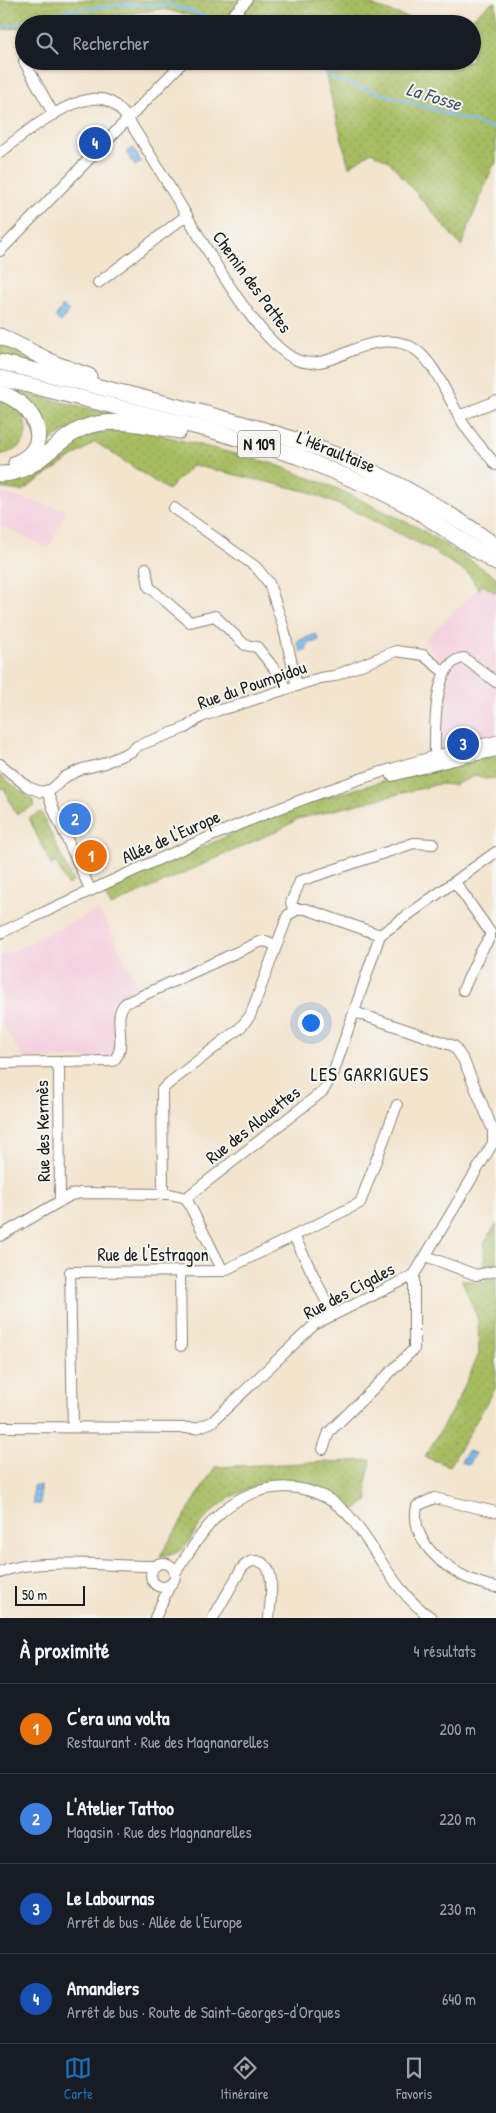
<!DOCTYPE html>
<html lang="fr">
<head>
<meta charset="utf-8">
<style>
	body { margin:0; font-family:"Patrick Hand",sans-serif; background:#20242c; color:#f1f3f6 }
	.scale { position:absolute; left:15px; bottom:12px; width:70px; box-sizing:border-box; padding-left:5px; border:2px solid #1c1c1c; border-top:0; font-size:14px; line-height:18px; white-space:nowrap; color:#1c1c1c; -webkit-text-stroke:4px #f6f6f2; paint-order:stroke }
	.you { position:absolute; left:310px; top:1022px; width:18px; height:18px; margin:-12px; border:4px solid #fff; border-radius:50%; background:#1a73e8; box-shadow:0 0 0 8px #1a73e833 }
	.badge { display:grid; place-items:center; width:32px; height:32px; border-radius:50%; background:#1f6fb2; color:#fff; font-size:16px; font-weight:700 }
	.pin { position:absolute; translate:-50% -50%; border:2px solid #fff; box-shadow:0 1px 5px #0006 }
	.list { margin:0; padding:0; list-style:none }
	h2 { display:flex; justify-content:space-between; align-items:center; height:65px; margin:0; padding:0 20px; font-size:21px }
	h2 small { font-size:16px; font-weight:400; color:#9ea1a6 }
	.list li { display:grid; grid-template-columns:32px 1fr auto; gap:15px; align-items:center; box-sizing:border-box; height:90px; padding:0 20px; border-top:1px solid #363941 }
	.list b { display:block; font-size:19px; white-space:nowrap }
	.list p { margin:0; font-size:16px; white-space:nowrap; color:#9ea1a6 }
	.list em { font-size:16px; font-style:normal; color:#9ea1a6 }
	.icon { flex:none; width:28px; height:28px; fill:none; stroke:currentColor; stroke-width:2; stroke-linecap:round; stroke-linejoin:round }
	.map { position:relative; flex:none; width:496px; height:1618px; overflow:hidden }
	.search { position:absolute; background:#171b24; box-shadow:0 1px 4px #0004; left:15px; right:15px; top:15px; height:55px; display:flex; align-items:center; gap:12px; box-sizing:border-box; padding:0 18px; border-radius:28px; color:#9ea1a6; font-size:19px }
	.sheet { height:425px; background:#171b24 }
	nav { display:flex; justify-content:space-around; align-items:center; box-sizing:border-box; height:70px; border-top:1px solid #363941; background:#171b24; font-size:14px; color:#9ea1a6 }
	nav a { display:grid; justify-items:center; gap:2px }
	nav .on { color:#1f6fb2 }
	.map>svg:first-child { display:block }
	.built { fill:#f4cfde }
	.grass { fill:url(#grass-dots); stroke:#626c3f }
	.water { fill:url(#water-rules); stroke:#4c6c86 }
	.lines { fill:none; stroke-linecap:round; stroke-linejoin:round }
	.stream { stroke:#7cbcf1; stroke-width:2.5 }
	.minor-casing { stroke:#888075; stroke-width:12 }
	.highway-casing { stroke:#888075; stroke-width:17 }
	.minor { stroke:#fff; stroke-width:10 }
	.highway { stroke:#fff; stroke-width:15 }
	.labels { text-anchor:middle; stroke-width:4; stroke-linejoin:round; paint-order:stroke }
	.shield { fill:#f6f6f2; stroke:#5d5d5c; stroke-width:1 }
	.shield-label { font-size:16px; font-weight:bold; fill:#1c1c1c }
	.street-label { font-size:18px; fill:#1c1c1c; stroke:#f6f6f2 }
	.water-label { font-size:19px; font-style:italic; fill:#3e5467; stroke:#f6f6f2 }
	.neighbourhood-label { font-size:19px; letter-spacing:1px; fill:#1c1c1c; stroke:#f6f6f2 }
</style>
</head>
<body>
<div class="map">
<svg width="496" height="1618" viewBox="0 0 496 1618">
	<defs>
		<pattern id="grass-dots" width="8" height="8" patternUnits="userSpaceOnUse" patternTransform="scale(1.25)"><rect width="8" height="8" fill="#a7bd62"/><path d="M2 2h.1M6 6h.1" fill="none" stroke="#8fa254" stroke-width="1.8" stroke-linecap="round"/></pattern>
		<pattern id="water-rules" width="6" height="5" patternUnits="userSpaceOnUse" patternTransform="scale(1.25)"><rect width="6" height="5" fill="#7cbcf1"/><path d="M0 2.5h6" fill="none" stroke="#6ba1ce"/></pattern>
	</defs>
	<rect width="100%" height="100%" fill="#f6f6f2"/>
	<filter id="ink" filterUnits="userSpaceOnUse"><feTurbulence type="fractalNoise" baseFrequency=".02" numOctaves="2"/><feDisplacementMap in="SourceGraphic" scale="10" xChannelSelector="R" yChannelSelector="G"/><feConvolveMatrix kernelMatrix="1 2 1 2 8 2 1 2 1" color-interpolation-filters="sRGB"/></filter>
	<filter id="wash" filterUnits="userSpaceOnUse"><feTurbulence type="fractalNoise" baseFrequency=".0096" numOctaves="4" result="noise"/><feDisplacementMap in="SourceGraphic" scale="20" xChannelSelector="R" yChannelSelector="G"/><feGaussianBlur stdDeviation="1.12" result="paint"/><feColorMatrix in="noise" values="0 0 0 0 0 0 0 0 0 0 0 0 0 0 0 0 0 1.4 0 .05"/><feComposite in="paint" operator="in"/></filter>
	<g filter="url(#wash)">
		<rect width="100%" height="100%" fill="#f3e4ce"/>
		<g class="built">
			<polygon points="0,493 66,510 49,548 0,526"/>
			<polygon points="483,584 496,593 496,735 441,749 440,702 449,672 424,640"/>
			<polygon points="99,909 140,990 111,1003 115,1012 114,1053 109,1058 23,1058 0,1020 0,957"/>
		</g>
		<g class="grass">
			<polygon points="0,0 356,0 427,24 230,24 162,9 56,24 24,24 24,27 0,30"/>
			<polygon points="496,2 496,163 492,168 461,246 389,161 371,152 349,167 322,61 472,61 472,24 464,24 490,4"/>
			<polygon points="0,341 53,368 0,355"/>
			<polygon points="12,390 111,414 82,423 56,437 30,456 38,443 17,393"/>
			<path d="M 0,399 C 5,401 10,403 15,406 C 20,409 24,417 25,422 C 30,443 18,450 0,455 Z"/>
			<polygon points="114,430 145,431 274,464 338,489 419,528 496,577 496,593 483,585 478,589 469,574 428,548 360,514 306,491 193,465 168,490 95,442 22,491 0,488 0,480 87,436"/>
			<polygon points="496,755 496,778 484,779 477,775 454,785 439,784 298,819 281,829 111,906 103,893 262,820 301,804 442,765"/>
			<polygon points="0,775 33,801 35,806 16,814 4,788 0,789"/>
			<polygon points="41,812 73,882 67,885 56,862 51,865 29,818"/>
			<polygon points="496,1224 496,1264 484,1267 485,1242"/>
			<polygon points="496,1279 496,1387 450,1466 425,1457 459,1398 479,1354 478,1320 462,1280 482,1283"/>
			<path d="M 371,1460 L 366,1482 L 368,1501 L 352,1511 C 347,1505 342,1499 336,1495 C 328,1490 316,1487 307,1485 C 265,1477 233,1489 204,1520 C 189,1537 187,1556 160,1556 L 215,1467 Z"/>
		</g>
		<g class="water">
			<polygon points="133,148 141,162 135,166 126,152"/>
			<polygon points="63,306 69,311 61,322 55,317"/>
			<polygon points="316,634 319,640 306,645 307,650 301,652 297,641"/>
			<polygon points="467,1451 475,1453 468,1465 461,1462"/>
			<rect x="33" y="1486" width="7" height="18"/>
		</g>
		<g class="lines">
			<g class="stream">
				<polyline points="0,28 66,11 127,4 172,5 214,19"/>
				<polyline points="312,61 334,79 496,129"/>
			</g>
		</g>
	</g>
	<g filter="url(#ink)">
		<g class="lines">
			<g class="minor-casing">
				<g id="minor">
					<polyline points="224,24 247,0"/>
					<polyline points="24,61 54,115"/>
					<path d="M 0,153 C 21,135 72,95 101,99 C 113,100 121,110 128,119 C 148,151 168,184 187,216 C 209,253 259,343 297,360 C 316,368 337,357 355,349 C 425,321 435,376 463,423 C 472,438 485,451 496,465"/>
					<polyline points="0,251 184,61"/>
					<polyline points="98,283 187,215"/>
					<polyline points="459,416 496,401"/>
					<polyline points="174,508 256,567 269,583 284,629 297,686"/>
					<polyline points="146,568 149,587 190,622 215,616 245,645 257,647 276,671 286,689"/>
					<path d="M 435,755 C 435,733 432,660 464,658 L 496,682"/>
					<polyline points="0,764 28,787 41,792 52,789 65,777 82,769 102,764 132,751 137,746 185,728 201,717 219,710 231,707 320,678 334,676 396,651 423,655 445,673"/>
					<polyline points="392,776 454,760 496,751"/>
					<polyline points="47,791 55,813 91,891"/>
					<polyline points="455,882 490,932 490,937 480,953 463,990"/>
					<polyline points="294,911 291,903 300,881 414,843 433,844"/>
					<path d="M 0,933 C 160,858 322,779 496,741"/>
					<polyline points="54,1062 59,1069 60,1201"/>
					<path d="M 0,1063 L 113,1061 C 130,1046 110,1016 126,1003 L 259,942 L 265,941 L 276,945"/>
					<polyline points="163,1194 162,1090 168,1084 240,1028 250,1016 288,915 298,909 306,909 380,935"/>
					<polyline points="186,1198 223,1271"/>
					<polyline points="0,1236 71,1195 81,1193 170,1194 186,1198 323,1091 333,1074 380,935 496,852"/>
					<polyline points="294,1236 333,1315"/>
					<polyline points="426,1256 476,1275 496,1271"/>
					<polyline points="180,1272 181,1346"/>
					<polyline points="73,1426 70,1272 223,1271 360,1203 397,1105"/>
					<polyline points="0,1427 197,1428 212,1422 315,1324 414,1275 493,1143 493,1130 490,1123 464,1061 454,1046 354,1012"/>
					<polyline points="323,1449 329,1432 414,1349 414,1275"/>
					<path d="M 496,1512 L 434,1498 L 417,1506 C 408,1548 460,1581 496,1587"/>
					<circle cx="163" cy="1575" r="12"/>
					<path d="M 0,1573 C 29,1556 119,1567 155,1566"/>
					<path d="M 175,1573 C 188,1554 201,1532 218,1515 C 257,1477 320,1477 354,1522 C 380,1555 396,1594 432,1618"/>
					<polyline points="155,1618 170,1585"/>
					<path d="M 213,1618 L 242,1568 C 247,1563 252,1559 260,1562 C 277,1566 270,1604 269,1618"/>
				</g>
			</g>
			<g class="highway-casing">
				<g id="highway">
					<polyline points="0,336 56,364 89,376"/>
					<path d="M 0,362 C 62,378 125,393 187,409 C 238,422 290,436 338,456 C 394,480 447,510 496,546"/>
					<polyline points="0,378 214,431 297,456 378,490 413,508 496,563"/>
					<path d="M 0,393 C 33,402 57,445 16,463"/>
					<path d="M 0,474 C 35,475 54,440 83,428 C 113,416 148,426 179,431"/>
				</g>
			</g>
			<use href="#minor" class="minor"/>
			<use href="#highway" class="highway"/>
		</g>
	</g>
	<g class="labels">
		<rect class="shield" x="238" y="430.5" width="42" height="27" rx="4"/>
		<g class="shield-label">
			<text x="259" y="450">N 109</text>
		</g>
		<g class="street-label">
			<text transform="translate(252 282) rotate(54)" y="6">Chemin des Pattes</text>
			<text transform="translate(336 452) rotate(22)" y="6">L'Héraultaise</text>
			<text transform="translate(252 685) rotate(-19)" y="6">Rue du Poumpidou</text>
			<text transform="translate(171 837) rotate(-24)" y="6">Allée de l'Europe</text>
			<text transform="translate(253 1125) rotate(-38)" y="6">Rue des Alouettes</text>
			<text transform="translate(43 1131) rotate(-91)" y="6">Rue des Kermès</text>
			<text x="153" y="1261">Rue de l'Estragon</text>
			<text transform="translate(349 1291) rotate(-28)" y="6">Rue des Cigales</text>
		</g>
		<g class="water-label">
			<text transform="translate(434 96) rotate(17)" y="7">La Fosse</text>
		</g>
		<g class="neighbourhood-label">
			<text x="370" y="1081">LES GARRIGUES</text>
		</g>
	</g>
</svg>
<div class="scale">50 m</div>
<div class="you"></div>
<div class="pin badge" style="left:91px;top:856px;background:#e8710a">1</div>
<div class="pin badge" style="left:75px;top:819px;background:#3f7fe0">2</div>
<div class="pin badge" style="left:463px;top:744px;background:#1a4fb4">3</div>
<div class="pin badge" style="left:95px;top:143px;background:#1a4fb4">4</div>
<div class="search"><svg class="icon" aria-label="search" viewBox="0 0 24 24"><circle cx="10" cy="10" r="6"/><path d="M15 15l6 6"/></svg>Rechercher</div>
</div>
<section class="sheet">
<h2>À proximité<small>4 résultats</small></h2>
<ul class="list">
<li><span class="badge" style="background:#e8710a">1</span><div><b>C'era una volta</b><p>Restaurant · Rue des Magnanarelles</p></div><em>200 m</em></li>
<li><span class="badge" style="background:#3f7fe0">2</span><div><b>L'Atelier Tattoo</b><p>Magasin · Rue des Magnanarelles</p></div><em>220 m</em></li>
<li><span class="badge" style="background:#1a4fb4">3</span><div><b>Le Labournas</b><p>Arrêt de bus · Allée de l'Europe</p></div><em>230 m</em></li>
<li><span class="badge" style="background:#1a4fb4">4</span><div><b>Amandiers</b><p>Arrêt de bus · Route de Saint-Georges-d'Orques</p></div><em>640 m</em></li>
</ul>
</section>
<nav>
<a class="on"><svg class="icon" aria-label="map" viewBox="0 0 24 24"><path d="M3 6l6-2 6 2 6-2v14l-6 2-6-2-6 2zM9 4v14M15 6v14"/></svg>Carte</a>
<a><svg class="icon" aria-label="directions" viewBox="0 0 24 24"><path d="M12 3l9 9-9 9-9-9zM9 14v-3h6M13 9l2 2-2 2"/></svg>Itinéraire</a>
<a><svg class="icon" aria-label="saved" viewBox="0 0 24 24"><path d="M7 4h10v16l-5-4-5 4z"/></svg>Favoris</a>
</nav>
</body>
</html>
